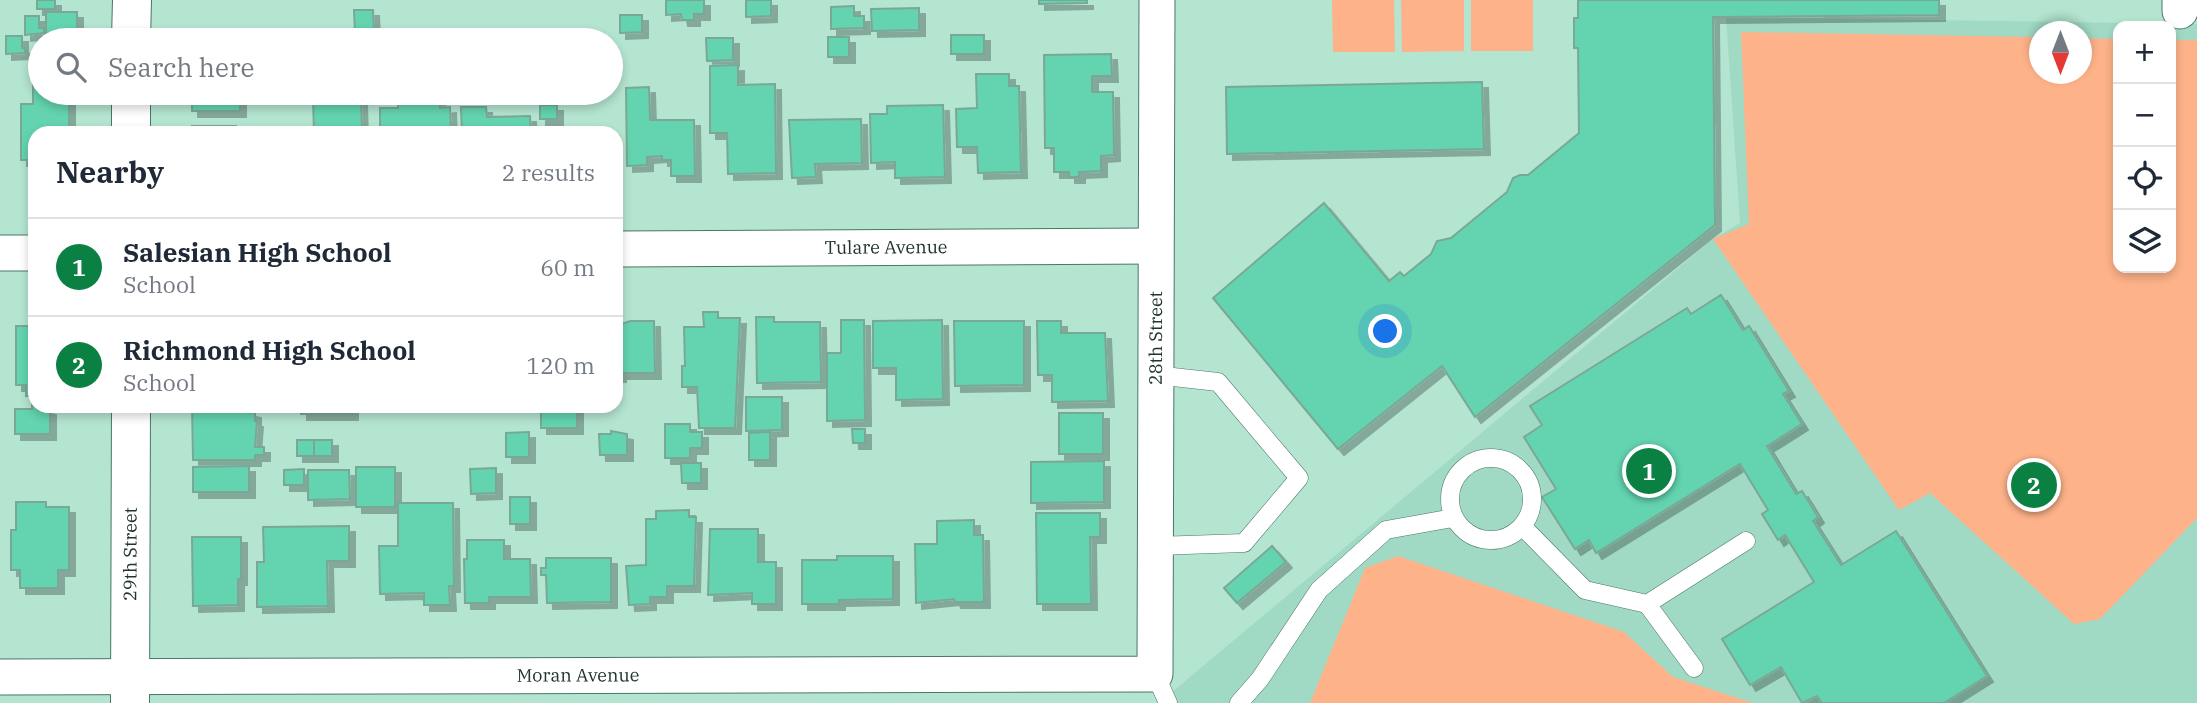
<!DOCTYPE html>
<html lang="en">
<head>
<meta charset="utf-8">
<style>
	body { margin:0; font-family:"IBM Plex Serif",serif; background:#f6f6f7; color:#1f2937 }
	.controls { position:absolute; right:21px; top:21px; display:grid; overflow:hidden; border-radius:14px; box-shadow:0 4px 10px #0003 }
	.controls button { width:63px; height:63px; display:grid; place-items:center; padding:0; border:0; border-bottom:2px solid #e0e1e3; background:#fff; color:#1f2937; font:35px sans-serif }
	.compass { position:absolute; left:2029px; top:21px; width:63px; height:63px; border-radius:50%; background:#fff; box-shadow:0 4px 10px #0003; rotate:180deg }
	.you { position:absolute; left:1386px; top:332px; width:24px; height:24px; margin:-18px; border:5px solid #fff; border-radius:50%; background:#1a73e8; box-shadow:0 0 0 10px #1a73e833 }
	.badge { display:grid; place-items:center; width:46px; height:46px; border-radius:50%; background:#0b8043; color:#fff; font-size:23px; font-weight:700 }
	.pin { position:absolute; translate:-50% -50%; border:4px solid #fff; box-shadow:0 2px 7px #0006 }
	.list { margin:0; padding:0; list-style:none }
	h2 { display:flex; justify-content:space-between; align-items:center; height:91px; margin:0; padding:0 28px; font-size:30px }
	h2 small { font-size:23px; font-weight:400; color:#747a83 }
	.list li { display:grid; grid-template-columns:46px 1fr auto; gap:21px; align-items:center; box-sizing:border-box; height:98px; padding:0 28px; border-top:2px solid #e0e1e3 }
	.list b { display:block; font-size:26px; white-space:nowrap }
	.list p { margin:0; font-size:23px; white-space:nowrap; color:#747a83 }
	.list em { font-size:23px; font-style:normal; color:#747a83 }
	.icon { flex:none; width:38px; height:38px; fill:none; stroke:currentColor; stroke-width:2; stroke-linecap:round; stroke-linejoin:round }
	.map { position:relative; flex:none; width:2197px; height:703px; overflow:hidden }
	.search { position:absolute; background:#fff; box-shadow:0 4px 10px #0003; left:28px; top:28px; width:595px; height:77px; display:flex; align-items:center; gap:18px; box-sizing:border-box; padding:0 24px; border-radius:38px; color:#747a83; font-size:26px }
	.panel { position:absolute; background:#fff; box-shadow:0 4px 10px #0003; left:28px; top:126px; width:595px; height:287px; border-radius:21px }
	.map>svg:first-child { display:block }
	.built { fill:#a1dac4; fill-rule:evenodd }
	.green { fill:#fdb289 }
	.building { fill:#64d4af; stroke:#7aa897; stroke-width:2; filter:url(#shadow) }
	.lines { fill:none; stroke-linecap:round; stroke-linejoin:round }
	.service-casing { stroke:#4a7766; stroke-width:19 }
	.minor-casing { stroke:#4a7766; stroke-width:37 }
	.tertiary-casing { stroke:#4a7766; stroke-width:40 }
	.service { stroke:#fff; stroke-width:18 }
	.minor { stroke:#fff; stroke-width:35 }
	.tertiary { stroke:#fff; stroke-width:38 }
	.labels { text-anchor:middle; stroke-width:5; stroke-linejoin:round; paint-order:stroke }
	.street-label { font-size:18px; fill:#21342d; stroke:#c1f2df }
</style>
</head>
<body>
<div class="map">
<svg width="2197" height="703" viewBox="0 0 2197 703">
	<defs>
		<filter id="shadow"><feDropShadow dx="6" dy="6" stdDeviation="0" flood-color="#0004"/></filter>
	</defs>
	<rect width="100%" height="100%" fill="#b4e5d1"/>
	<path class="built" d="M 1726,17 L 2197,24 L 2197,703 L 1159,703 L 1713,239 L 1740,223 ZM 2118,26 L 2171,26 L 2171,268 L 2118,268 ZM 2039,32 L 2082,32 L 2082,74 L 2039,74 Z"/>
	<g class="green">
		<polygon points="1332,0 1394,0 1395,52 1333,52"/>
		<polygon points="1401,0 1464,0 1464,51 1402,52"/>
		<rect x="1471" y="0" width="62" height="51"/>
		<polygon points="1741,32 2039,37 2039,74 2082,74 2082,38 2118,39 2118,268 2171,268 2171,40 2197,40 2197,518 2100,619 2074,624 1930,493 1899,510 1713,239 1749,224"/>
		<polygon points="1398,556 1624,632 1673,677 1753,703 1310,703 1365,568"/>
	</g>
	<g class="building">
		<rect x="37" y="0" width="18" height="9"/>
		<polygon points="666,0 704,0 704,14 694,14 694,20 682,20 681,14 666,15"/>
		<polygon points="746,0 771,0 771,16 746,17"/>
		<polygon points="1039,0 1087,0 1087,3 1039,4"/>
		<polygon points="1578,0 1939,0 1939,15 1713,17 1715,225 1475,417 1442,366 1338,449 1213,298 1324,203 1389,281 1400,272 1404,276 1431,254 1437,241 1451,238 1507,192 1513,178 1520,175 1528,175 1579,133 1578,48 1574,48 1574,18 1578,18"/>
		<polygon points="854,6 854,16 864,16 864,28 831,29 831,7"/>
		<polygon points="919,8 919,30 872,31 871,9"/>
		<polygon points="354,10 373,10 374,32 355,32"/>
		<rect x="46" y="12" width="31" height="22"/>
		<polygon points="620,15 642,15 642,32 620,33"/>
		<polygon points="25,16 39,16 39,28 44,28 44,33 25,35"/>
		<rect x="375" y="35" width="20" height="5"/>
		<rect x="951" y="35" width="33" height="19"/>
		<polygon points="6,36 22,36 22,48 25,48 25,53 6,54"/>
		<rect x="828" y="37" width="21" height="20"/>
		<polygon points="706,38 733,38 733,60 707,61"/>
		<polygon points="1111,54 1112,76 1092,76 1092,92 1113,92 1114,155 1101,156 1101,171 1079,172 1079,177 1069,177 1069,172 1054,172 1054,148 1045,148 1044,55"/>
		<polygon points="738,65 738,85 775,84 776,173 728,174 727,133 710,133 710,66"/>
		<polygon points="976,74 1009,74 1009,86 1019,86 1021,172 978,173 977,147 957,147 956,109 977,108"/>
		<polygon points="1482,82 1484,149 1227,154 1226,87"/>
		<polygon points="33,84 40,84 40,93 69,93 69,133 35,133 35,160 21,160 21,104 33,104"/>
		<polygon points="649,87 650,120 694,120 695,176 671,176 671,160 662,160 662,156 647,157 647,165 627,166 626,88"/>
		<rect x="192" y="93" width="48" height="18"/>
		<polygon points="398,93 439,93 440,108 450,107 451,133 380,133 380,108 398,108"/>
		<polygon points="313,99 361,99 362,131 366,133 302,133 314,132"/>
		<rect x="540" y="105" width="17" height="14"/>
		<polygon points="943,105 945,177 895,178 895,162 871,163 870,114 887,114 887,106"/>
		<polygon points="461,107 486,107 487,117 530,116 531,133 462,133"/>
		<polygon points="861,119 862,163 815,164 816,177 792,178 789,120"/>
		<rect x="192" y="126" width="44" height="7"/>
		<polygon points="613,130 613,133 542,133 542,131"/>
		<polygon points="1721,295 1743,330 1749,326 1789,391 1783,394 1802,424 1767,446 1796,494 1802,491 1818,517 1813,521 1841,565 1896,531 1987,676 1944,703 1822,703 1817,696 1802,703 1781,667 1750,685 1722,639 1814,582 1785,535 1778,540 1762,514 1768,510 1740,464 1596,553 1589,540 1575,549 1542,497 1556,489 1524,437 1542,425 1530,406 1687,308 1691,314"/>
		<polygon points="703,312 718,312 718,318 740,318 735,428 699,428 697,387 682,387 682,366 685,366 684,327 704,327"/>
		<polygon points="756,317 774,317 774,322 820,322 821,382 757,383"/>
		<polygon points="841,320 864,320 865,420 827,421 827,353 841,353"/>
		<polygon points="942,320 943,399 896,400 896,368 873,368 873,321"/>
		<polygon points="630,321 654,321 655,373 620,373 620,376 616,376 616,326"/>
		<polygon points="954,321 1024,321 1024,385 955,386"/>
		<polygon points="1037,321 1061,321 1061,333 1105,333 1108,401 1052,402 1052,375 1038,375"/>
		<polygon points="16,326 35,326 35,406 50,409 50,434 15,434 15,409 32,409 32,396 26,396 26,385 16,385"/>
		<polygon points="746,397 782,397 782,430 746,431"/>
		<polygon points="190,406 240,406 240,409 255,412 255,421 257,421 255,447 264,447 264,455 255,455 255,460 193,460 192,406"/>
		<rect x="301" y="406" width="51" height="8"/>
		<rect x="541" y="406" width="36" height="22"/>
		<rect x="1059" y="413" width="44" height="41"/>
		<polygon points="665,424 690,424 690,432 702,432 702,448 690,448 690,458 665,458"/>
		<polygon points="852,429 865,429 865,443 853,443"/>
		<polygon points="611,431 627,434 627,455 600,455 599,434 611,434"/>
		<polygon points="529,432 529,457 506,457 506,433"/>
		<polygon points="770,432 770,460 749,460 749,433"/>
		<rect x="297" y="440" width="17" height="16"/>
		<rect x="314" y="440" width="18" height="16"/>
		<polygon points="1104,461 1104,502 1031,503 1031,462"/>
		<polygon points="681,463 701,463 701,483 682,483"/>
		<polygon points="249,466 249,492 193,492 193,467"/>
		<rect x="356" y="467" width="39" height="40"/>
		<polygon points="496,468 496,493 471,494 470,469"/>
		<polygon points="304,469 304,485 284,485 284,470"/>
		<polygon points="308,470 349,470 350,499 308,500"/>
		<rect x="510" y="497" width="20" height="27"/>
		<polygon points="16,502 46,502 46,507 69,507 69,570 58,570 58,588 20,588 20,570 11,570 11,530 16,530"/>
		<polygon points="398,503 453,503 454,586 449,586 450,605 424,605 424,593 380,594 379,546 398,546"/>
		<polygon points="689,510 689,517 696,517 694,586 667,586 667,597 650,597 650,604 629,605 626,566 646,565 646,519 656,519 656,511"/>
		<polygon points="1036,513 1100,513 1100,537 1090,537 1091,604 1037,604"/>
		<polygon points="974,520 974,535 983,535 984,602 955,602 954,599 916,603 915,544 937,544 937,521"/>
		<polygon points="349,526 349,561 327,561 328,606 257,607 257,562 264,562 263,527"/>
		<polygon points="710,529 758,529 758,562 776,562 776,604 752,604 752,593 708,595"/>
		<polygon points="192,537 241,537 241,579 238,579 238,605 193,606"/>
		<polygon points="467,540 504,540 504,559 530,559 531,597 489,597 489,603 465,603 464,559 467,559"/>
		<polygon points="1272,546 1286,562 1237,603 1224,588"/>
		<polygon points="837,556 893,556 893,599 839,600 839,604 802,604 802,560 837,560"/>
		<polygon points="546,558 611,558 611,602 547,603 546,575 541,575 541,568 546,568"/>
	</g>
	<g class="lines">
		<g class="service-casing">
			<g id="service">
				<polyline points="1155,375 1218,382 1299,478 1244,543 1156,546"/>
				<circle cx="1491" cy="499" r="41"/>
				<polyline points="1522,526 1585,590 1647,604 1746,541"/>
				<polyline points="1647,604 1694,668"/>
				<polyline points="1155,674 1168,703"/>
				<polyline points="1239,703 1260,679 1319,590 1386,530 1453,518"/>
			</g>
		</g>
		<g class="minor-casing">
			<g id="minor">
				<polyline points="2180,0 2180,11"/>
				<path id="s1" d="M 616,249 L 1155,246"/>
				<polyline points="0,253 35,253"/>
				<path id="s2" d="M 0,677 L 1155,674 L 1157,0"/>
			</g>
		</g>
		<g class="tertiary-casing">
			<g id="tertiary">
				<polyline points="131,40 132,0"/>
				<polyline points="131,133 131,93"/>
				<path id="s3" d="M 130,703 L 131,406"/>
			</g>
		</g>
		<use href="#service" class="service"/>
		<use href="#minor" class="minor"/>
		<use href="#tertiary" class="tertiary"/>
	</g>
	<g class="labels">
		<g class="street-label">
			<text dy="6" stroke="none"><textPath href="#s1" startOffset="270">Tulare Avenue</textPath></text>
			<text dy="6" stroke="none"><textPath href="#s2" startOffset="1491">28th Street</textPath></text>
			<text dy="6" stroke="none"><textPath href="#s3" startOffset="149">29th Street</textPath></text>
			<text dy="6" stroke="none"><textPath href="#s2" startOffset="578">Moran Avenue</textPath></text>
		</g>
	</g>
</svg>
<div class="controls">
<button>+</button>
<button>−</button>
<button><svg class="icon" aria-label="locate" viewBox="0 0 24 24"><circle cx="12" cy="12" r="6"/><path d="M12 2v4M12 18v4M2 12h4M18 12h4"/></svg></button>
<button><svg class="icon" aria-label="layers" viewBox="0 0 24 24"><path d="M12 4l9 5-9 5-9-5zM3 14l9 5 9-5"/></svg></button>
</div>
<svg class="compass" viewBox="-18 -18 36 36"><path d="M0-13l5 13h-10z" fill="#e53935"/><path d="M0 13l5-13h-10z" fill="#747a83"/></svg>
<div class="you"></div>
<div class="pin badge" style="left:1649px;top:471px">1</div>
<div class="pin badge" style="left:2034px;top:485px">2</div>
<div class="search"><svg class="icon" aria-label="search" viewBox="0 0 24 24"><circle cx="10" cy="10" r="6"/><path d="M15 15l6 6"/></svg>Search here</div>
<section class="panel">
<h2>Nearby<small>2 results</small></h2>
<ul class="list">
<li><span class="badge">1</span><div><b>Salesian High School</b><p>School</p></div><em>60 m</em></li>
<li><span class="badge">2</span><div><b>Richmond High School</b><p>School</p></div><em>120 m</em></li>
</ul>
</section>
</div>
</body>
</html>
